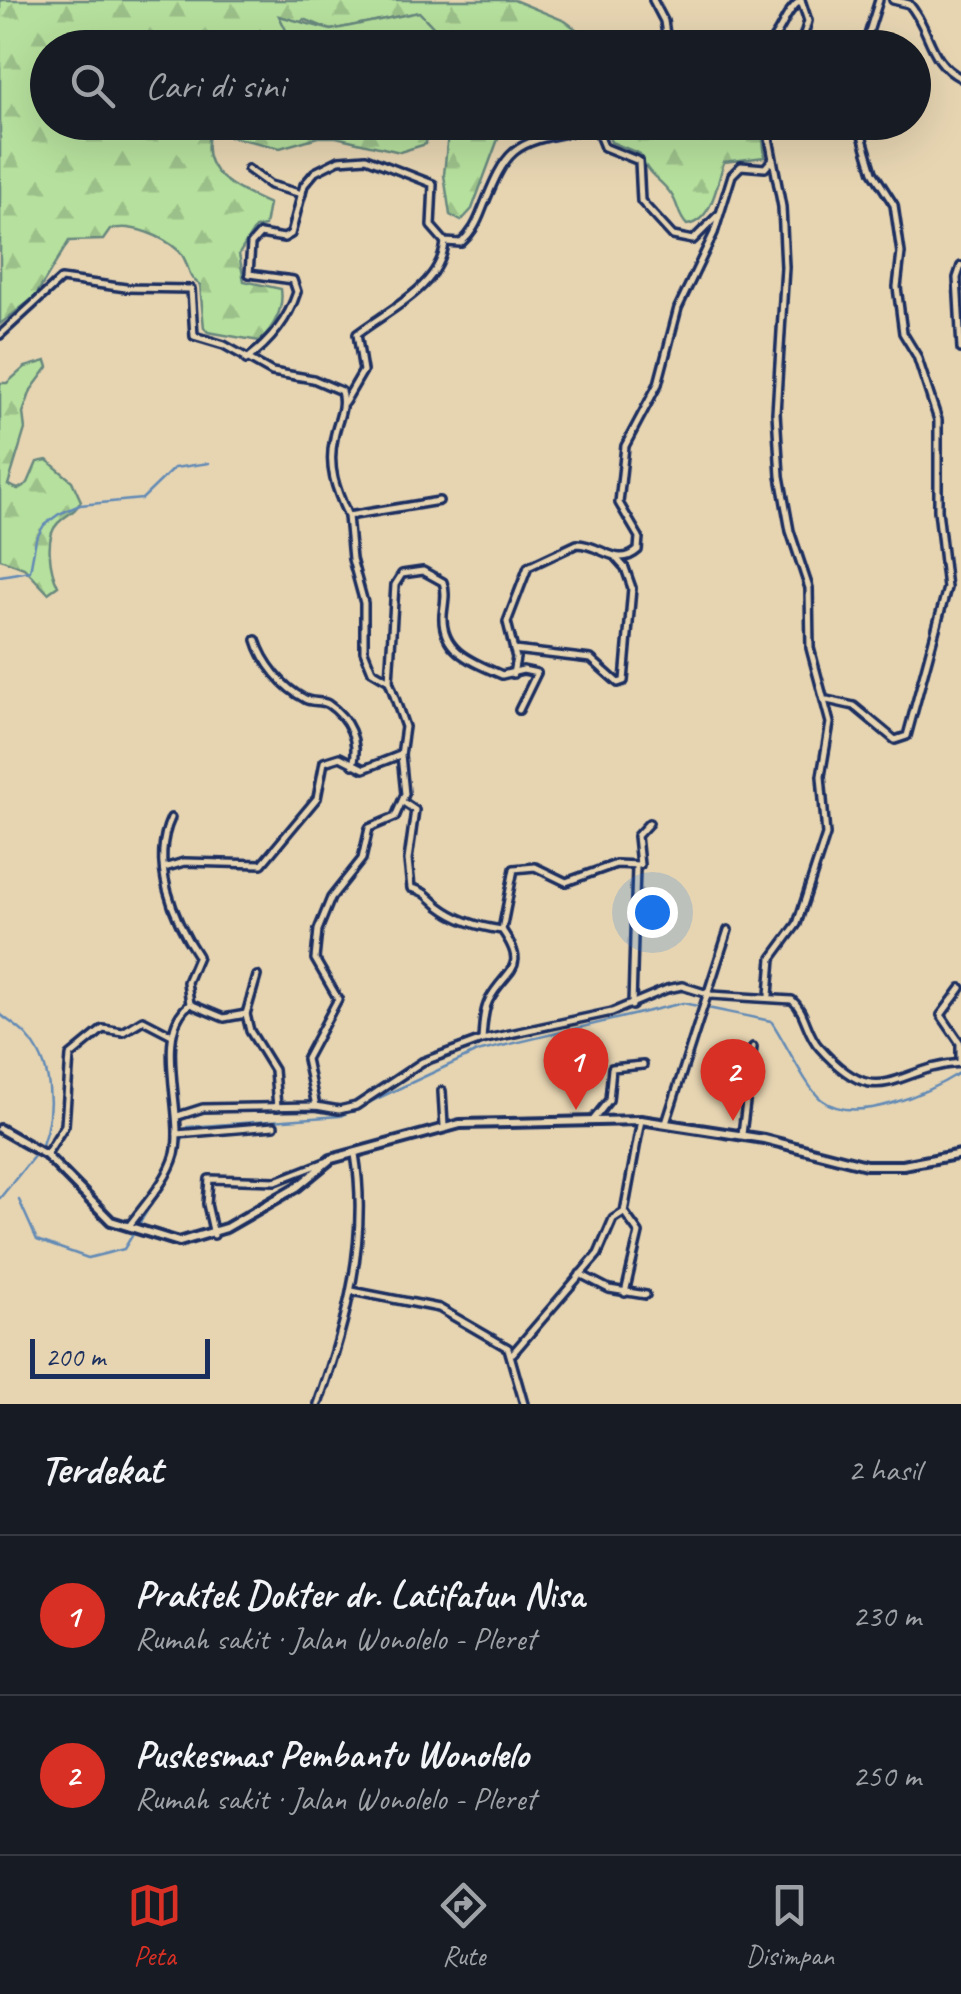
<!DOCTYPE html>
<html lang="id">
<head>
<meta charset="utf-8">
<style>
	body { margin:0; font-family:Caveat,sans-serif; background:#242831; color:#f1f3f6 }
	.scale { position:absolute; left:30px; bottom:25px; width:180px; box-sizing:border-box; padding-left:10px; border:5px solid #1b2f5e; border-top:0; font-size:28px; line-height:35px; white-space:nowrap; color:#1b2f5e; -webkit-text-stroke:8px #e7d5b2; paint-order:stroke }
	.you { position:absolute; left:652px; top:912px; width:35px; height:35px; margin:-25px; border:8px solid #fff; border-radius:50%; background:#1a73e8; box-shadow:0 0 0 15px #1a73e833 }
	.badge { display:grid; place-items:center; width:65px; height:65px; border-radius:50%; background:#d93025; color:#fff; font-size:32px; font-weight:700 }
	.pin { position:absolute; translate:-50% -82px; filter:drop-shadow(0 2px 5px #0008) }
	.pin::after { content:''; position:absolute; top:52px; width:35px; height:30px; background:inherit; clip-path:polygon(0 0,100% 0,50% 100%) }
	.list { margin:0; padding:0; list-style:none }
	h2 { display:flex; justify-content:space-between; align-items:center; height:130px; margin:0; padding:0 40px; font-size:42px }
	h2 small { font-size:32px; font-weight:400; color:#9ea1a6 }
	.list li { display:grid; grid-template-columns:65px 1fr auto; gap:30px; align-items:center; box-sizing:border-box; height:160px; padding:0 40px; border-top:2px solid #363941 }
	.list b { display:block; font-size:38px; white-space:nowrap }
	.list p { margin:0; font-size:32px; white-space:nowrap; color:#9ea1a6 }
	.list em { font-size:32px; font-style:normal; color:#9ea1a6 }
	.icon { flex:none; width:55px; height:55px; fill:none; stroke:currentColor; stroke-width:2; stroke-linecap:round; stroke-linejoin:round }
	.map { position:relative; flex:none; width:961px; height:1404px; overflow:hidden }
	.search { position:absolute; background:#171b24; box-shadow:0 10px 40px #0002; left:30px; right:30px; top:30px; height:110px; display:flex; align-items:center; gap:25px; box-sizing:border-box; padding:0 35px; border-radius:55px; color:#9ea1a6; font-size:38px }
	.sheet { height:450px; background:#171b24 }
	nav { display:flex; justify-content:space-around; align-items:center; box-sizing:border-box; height:140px; border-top:2px solid #363941; background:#171b24; font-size:28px; color:#9ea1a6 }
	nav a { display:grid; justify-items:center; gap:5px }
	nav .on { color:#d93025 }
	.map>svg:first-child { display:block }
	.forest { fill:url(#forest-firs); stroke:#68887e; stroke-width:2.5 }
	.park { fill:url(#park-tufts); stroke:#68887e; stroke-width:2.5 }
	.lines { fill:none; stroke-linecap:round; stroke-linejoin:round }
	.stream { stroke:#628ab5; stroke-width:2.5 }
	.street-casing { stroke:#1b2f5e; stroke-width:12 }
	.secondary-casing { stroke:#1b2f5e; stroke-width:14 }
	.street { stroke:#e7d5b2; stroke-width:5 }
	.secondary { stroke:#e7d5b2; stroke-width:6 }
</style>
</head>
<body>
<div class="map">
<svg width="961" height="1404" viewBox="0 0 961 1404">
	<defs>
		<pattern id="forest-firs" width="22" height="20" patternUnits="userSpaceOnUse" patternTransform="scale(2.5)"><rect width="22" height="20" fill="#b6e09d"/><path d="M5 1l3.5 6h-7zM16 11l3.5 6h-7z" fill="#9cc08a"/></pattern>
		<pattern id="park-tufts" width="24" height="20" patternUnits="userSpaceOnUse" patternTransform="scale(2.5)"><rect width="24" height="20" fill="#b6e09d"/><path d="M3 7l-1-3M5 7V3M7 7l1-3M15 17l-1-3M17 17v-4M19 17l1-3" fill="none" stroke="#9cc08a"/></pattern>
	</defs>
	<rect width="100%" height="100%" fill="#e7d5b2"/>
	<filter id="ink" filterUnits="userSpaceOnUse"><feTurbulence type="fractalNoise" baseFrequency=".01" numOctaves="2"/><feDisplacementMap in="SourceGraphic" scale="20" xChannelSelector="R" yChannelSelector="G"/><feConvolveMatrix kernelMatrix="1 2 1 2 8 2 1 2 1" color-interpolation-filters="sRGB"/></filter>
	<g filter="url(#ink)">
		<g class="forest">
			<path d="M 0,0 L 514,0 L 565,21 L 601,47 L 452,47 L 419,12 L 331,30 L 304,19 L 289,36 L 301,47 L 48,48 L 48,122 L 428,123 L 426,144 L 400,152 L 336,137 L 318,137 L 280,148 L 210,132 C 197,173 238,190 269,204 L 265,226 L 255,228 L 239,254 L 244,281 L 281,289 C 284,309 274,328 259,341 L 208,332 L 204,328 L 200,285 C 185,275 190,262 179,251 C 164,237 130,222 110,230 L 103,240 L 69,241 L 35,297 L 0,324 Z"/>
			<path d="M 737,122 L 762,131 L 765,157 L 724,162 C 717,183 713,221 687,225 C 677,215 679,205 671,194 C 658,176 649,178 640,154 L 611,142 L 603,123 Z"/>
			<polygon points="449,123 504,123 472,209 461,221 450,215 444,175"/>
			<path d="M 46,361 L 48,367 L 31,390 L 23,413 L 25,429 L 8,485 L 18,489 L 28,483 L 37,462 L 47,460 L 72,481 L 81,501 C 75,513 67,514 58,523 C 44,537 50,570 58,586 L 48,593 L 24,568 L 0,559 L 0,383 L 7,383 L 25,367 Z"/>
		</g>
		<polygon class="park" points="419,12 452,47 301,47 289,36 279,16 331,30"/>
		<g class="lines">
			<g class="stream">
				<polyline points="0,576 30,571 36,539 44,525 59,514 80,505 142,499 174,468 209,463"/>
				<path d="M 0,1014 C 8,1021 19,1027 26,1035 C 53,1063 55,1110 42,1145"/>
				<path d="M 173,1166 L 187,1127 L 340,1116 L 477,1052 L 683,1003 L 771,1021 C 784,1039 806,1088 822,1100 C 856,1126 929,1092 961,1072"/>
				<polyline points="0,1198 35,1155"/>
				<polyline points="19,1200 37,1240 88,1258 124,1249 170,1173"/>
			</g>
			<g class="street-casing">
				<g id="street">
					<polyline points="653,0 664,21 668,48"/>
					<path d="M 893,0 L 909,4 C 931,29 928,62 961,78"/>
					<path d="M 766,48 C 782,33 784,12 801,0"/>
					<polyline points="800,48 808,21 801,0"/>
					<polyline points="864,48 879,0"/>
					<polyline points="594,122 604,147 639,161 641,201 673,236 693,240 718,215"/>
					<polyline points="766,122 782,207 785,267 776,413 780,476 790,531 809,588 810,648 830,723 821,776 826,835 797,924 772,958 769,995"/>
					<polyline points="248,169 270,185 302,194"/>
					<polyline points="961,266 957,278 961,349"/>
					<path d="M 0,335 L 61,279 L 126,288 L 191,289 L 194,336 L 224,345 L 272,372 L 313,379 L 341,391 C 346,408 337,421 334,438 C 327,467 336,490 348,516"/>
					<path d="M 246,360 C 270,342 288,320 297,292 L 293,280 L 249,274 L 251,244 L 260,234 L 284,238 L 291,234 L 304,185 L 315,172 L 339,160 L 366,158 L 433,184 L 431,226 L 445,242 L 461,243 C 472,233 477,223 482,210 C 507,148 511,143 577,131 L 585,122"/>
					<path d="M 345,402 L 363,371 L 357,334 C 388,310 441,287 445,242"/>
					<path d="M 256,640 C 263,663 283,688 305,699 C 312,703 321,700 328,704 C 349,718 360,742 353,765"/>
					<polyline points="514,650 591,659 618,683 624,681 632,588 625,568 616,558"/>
					<path d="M 513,674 L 516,658 L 507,622 L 528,567 L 577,544 C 601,544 617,569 638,550 L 639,537 L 619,503 L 625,446 L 658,384 L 678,308 L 714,233 L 732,175 L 741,166 L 765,168 L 772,160"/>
					<path d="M 389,681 L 395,585 L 402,574 L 423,571 L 443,582 C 447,593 444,603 443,615 C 441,652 473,662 502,675 L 523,670 L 537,673 L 519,710"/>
					<polyline points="827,700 854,706 895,740 907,736 947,588 938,510 938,420 917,356 903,333 897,287 901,253 894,205 873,172 858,122"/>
					<path d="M 403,802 L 415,810 L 408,860 L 411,888 C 426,891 428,897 439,906 C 457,920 479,927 502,930 C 530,970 506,968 489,1000 C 483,1012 483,1027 482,1040"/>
					<path d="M 171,818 C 150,863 173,919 198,956 L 187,982 L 190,1004"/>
					<polyline points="164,868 184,862 262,864 317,798 324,762 340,757 364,769 400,755"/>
					<polyline points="502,930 514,869 535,867 566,882 616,864 640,865 637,836 649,823"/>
					<polyline points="257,976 246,1014 250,1031 274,1070 277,1107"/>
					<polyline points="190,1004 224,1018 246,1014"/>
					<polyline points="632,1006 636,866"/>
					<polyline points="960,1063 960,1043 941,1015 961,988"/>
					<polyline points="442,1091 444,1126"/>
					<polyline points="316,1106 306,1059 338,999 315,959 318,930 331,898 362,859 369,828 395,817 405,794 401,755 405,727 389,681 372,671 364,651 364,603 352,559 348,516 439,501"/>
					<path d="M 178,1116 L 203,1108 L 316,1106 L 339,1110 L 356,1106 L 422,1062 L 482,1040 L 612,1012 L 667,989 L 682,986 L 711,995 L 792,1000 C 806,1012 806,1033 819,1047 C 880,1116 894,1067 961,1063"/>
					<polyline points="593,1120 609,1100 612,1068 643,1065"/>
					<polyline points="666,1123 728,930"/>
					<polyline points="177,1134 274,1126"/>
					<polyline points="742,1134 753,1047"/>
					<polyline points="46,1155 65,1125 70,1056 103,1029 123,1032 143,1020 172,1035"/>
					<polyline points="624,1212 639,1233 625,1293"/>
					<path d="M 129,1226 C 145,1204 168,1180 175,1154 C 185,1113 152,1032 190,1004"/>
					<polyline points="214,1235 207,1204 209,1179 276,1181 325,1162"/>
					<polyline points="580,1274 609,1289 646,1295"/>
					<polyline points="352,1291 439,1308 508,1348 524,1404"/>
					<polyline points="513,1353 598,1254 613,1219 624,1212 641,1120"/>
					<path d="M 318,1404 C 346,1324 369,1239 355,1154"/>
				</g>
			</g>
			<g class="secondary-casing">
				<polyline id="secondary" points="0,1129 46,1155 111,1221 179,1242 226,1228 297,1187 331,1159 460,1124 641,1120 764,1139 866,1165 903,1165 961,1154"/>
			</g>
			<use href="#street" class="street"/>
			<use href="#secondary" class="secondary"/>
		</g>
	</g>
</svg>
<div class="scale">200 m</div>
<div class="you"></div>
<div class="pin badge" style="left:576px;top:1110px">1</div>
<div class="pin badge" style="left:733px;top:1121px">2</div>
<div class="search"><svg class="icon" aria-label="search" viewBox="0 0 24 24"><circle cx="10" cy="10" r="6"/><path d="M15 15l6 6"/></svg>Cari di sini</div>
</div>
<section class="sheet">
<h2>Terdekat<small>2 hasil</small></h2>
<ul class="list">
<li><span class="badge">1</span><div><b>Praktek Dokter dr. Latifatun Nisa</b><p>Rumah sakit · Jalan Wonolelo - Pleret</p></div><em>230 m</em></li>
<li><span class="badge">2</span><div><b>Puskesmas Pembantu Wonolelo</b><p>Rumah sakit · Jalan Wonolelo - Pleret</p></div><em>250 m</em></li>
</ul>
</section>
<nav>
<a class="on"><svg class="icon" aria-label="map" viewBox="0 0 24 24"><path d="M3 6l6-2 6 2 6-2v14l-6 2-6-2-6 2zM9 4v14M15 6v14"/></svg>Peta</a>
<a><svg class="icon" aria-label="directions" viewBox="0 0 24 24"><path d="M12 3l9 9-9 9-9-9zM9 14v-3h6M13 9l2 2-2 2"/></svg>Rute</a>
<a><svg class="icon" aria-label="saved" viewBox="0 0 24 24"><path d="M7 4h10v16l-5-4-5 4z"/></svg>Disimpan</a>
</nav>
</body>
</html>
